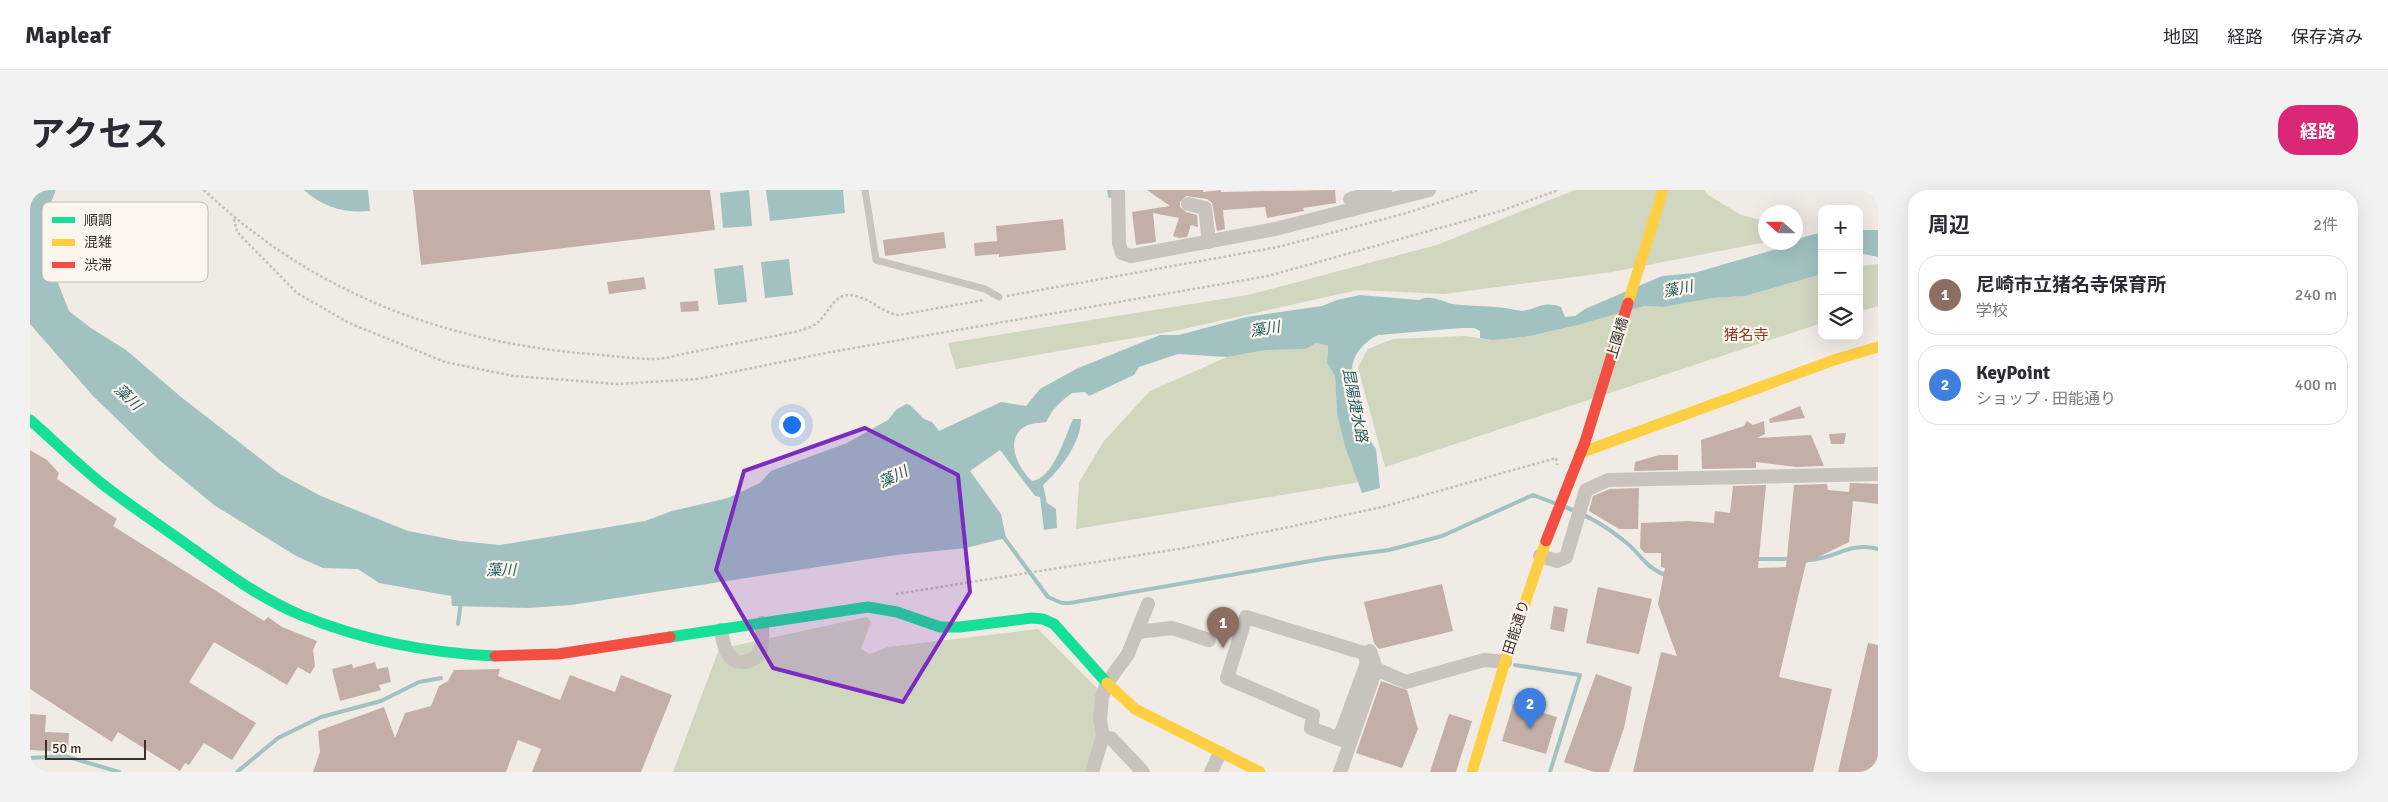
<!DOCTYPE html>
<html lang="ja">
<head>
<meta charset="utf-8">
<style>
	body { margin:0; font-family:Signika,"Noto Sans JP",sans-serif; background:#f2f2f3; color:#2b2b33 }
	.controls { position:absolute; right:15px; top:15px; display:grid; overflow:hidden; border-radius:10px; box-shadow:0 5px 20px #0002 }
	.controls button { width:45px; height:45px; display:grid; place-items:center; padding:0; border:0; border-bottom:1px solid #e1e1e2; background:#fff; color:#2b2b33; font:25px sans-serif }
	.compass { position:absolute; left:1728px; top:15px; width:45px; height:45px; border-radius:50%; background:#fff; box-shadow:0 5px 20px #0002; rotate:291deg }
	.scale { position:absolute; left:15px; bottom:12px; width:101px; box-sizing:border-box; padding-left:5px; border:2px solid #3b302b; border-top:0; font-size:14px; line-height:18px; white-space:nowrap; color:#3b302b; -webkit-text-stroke:4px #fbf5ee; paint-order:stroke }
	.you { position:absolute; left:761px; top:234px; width:18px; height:18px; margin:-12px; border:4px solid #fff; border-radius:50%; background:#1a73e8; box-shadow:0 0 0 8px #1a73e833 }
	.badge { display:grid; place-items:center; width:32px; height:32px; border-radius:50%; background:#db2777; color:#fff; font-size:16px; font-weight:700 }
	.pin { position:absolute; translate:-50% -41px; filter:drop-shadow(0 1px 2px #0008) }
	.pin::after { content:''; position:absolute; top:26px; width:18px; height:15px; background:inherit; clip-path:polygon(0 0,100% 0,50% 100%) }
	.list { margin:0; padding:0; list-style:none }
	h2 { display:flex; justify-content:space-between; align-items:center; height:65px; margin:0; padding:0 20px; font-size:21px }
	h2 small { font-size:16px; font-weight:400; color:#7c7c81 }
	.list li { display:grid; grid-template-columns:32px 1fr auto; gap:15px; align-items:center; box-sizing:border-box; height:80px; margin:0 10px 10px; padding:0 10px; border:1px solid #e1e1e2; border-radius:20px }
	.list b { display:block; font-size:19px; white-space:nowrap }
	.list p { margin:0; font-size:16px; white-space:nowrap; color:#7c7c81 }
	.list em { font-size:16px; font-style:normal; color:#7c7c81 }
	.icon { flex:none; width:28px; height:28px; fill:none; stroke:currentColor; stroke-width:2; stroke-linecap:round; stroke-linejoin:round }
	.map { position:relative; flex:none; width:1848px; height:582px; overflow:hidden; border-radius:20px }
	header { display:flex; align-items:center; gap:30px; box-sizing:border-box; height:70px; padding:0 25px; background:#fff; border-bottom:1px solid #e1e1e2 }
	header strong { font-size:24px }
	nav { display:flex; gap:28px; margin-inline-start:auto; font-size:18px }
	.intro { display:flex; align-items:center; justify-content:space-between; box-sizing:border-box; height:120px; padding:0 30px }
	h1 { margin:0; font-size:35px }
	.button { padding:12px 22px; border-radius:20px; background:#db2777; color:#fff; font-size:18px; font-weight:700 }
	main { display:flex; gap:30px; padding:0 30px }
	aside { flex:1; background:#fff; border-radius:20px; box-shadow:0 5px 20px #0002 }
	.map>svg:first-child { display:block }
	.green { fill:#d1d6bf }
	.water { fill:#a1c2c1 }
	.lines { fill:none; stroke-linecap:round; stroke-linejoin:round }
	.stream { stroke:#a1c2c1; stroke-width:4 }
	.building { fill:#c3afa7 }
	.path { stroke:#c2bbb6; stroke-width:2.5; stroke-dasharray:2.5 2.5; stroke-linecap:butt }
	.lane { stroke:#c9c3be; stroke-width:7 }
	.street { stroke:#c9c3be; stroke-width:14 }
	.fast { stroke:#16e098; stroke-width:11 }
	.slow { stroke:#ffcf43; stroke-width:11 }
	.jam { stroke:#f24e42; stroke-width:11 }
	.marked { fill:#7b2cbf; fill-opacity:0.2; stroke:#7b2cbf; stroke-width:4; stroke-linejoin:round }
	.labels { text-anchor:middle; stroke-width:4.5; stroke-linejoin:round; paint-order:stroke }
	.street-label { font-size:14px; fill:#3b302b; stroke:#fbf5ee }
	.water-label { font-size:15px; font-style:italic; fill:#1f5a5e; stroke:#fbf5ee }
	.neighbourhood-label { font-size:15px; fill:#8c3b22; stroke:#fbf5ee }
	.key { fill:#fbf5ee; stroke:#c1bab4; stroke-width:1 }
	.key-label { font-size:14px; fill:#3b302b }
</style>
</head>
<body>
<header>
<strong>Mapleaf</strong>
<nav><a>地図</a><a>経路</a><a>保存済み</a></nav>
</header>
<div class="intro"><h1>アクセス</h1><a class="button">経路</a></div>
<main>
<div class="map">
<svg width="1848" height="582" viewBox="0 0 1848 582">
	<rect width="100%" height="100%" fill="#f0ebe5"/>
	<g class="green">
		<polygon points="1545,0 1675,0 1677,4 1711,25 1735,31 1736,52 1582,82 1414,104 1328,100 1144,141 926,179 918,153 1218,105 1407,55"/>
		<polygon points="1848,74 1848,116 1829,122 1829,76"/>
		<polygon points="1792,84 1792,133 1355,277 1328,177 1338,159 1363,149 1434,146 1462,150 1495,147 1548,135 1614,116 1633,117 1683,108 1715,106"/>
		<polygon points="1286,153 1298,156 1297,173 1305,186 1307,224 1320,269 1330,292 1046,339 1049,292 1074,251 1120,201 1197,167 1236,160 1276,159"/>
		<polygon points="837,427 841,432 831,459 840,464 858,457 1008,439 1070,501 1063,534 1069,552 1055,582 643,582 689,459"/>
	</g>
	<g class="water">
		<path d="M 8,0 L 26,0 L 18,19 L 19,58 L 22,78 L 39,121 L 61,138 L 96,160 L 151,207 L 250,284 L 291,306 L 378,341 L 430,351 L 470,355 L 615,331 L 642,321 L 698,308 L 730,293 L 741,281 L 817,253 L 858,230 L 866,220 L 876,214 L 880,215 L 894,229 L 902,232 L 909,241 L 971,212 L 996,216 L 1010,199 L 1046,179 L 1130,145 L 1149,145 L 1216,127 L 1292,116 L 1307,110 L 1330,105 L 1389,110 C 1401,104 1412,112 1423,114 C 1444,117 1466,115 1486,120 C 1504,124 1509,109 1531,117 L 1535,127 L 1545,126 L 1555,119 L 1632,86 L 1664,83 L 1757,56 C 1769,48 1777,45 1792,43 L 1792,84 L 1715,106 L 1683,108 L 1633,117 L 1614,116 L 1548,135 L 1495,147 L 1462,150 L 1450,148 L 1450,141 L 1444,138 L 1431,138 L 1348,145 C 1332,153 1317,170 1324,189 C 1329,204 1337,209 1328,225 L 1334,241 L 1346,259 L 1350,298 L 1332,303 L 1315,256 L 1307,224 L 1305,186 L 1297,173 L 1298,156 L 1286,153 L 1276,159 L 1236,160 L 1197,167 L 1148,164 L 1109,177 L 1104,185 L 1059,206 L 1055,202 L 1042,203 L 1033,210 L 1023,220 L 1016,232 C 1010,233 1001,233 996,236 C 973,248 988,279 1002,291 C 1024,288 1035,246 1043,229 L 1051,229 C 1051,253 1030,280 1013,295 L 1017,313 L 1026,319 L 1027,338 L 1014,340 L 1010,307 L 1005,306 L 970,260 L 940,281 L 971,324 L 976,348 L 936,358 L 866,365 L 541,415 L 498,418 L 422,416 L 421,406 L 349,393 L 328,379 L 293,378 L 266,366 L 184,315 L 128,269 L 63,206 L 0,134 L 0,3 Z"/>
		<path d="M 274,0 L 338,0 L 340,21 C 314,23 294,18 274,0 Z"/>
		<polygon points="719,0 722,36 693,38 690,3"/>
		<polygon points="736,0 813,0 815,23 740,31"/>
		<polygon points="1829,40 1848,40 1848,67 1829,63"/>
		<polygon points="759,69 763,105 735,108 731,72"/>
		<polygon points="713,75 717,112 688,115 684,79"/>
	</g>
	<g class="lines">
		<g class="stream">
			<polyline points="1079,0 1080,6"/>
			<path d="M 1535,317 C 1557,325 1575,335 1593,350 C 1612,364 1613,377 1638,386"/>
			<polyline points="972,345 1018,407 1032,413 1040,413 1298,368 1359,360 1412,346 1503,305 1524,313"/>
			<polyline points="1725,369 1761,369"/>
			<path d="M 1778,370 C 1803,370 1819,351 1848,359"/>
			<polyline points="428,434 431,411"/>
			<polyline points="1485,475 1550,485 1520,582"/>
			<polyline points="0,568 35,566 89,582"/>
			<polyline points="207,582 248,548 291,527 351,511 389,492 411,488"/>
		</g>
	</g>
	<g class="building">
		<polygon points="383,0 680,0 685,40 391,75"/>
		<polygon points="1117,0 1173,0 1173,2 1191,0 1191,2 1305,0 1306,13 1273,18 1274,21 1237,28 1235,17 1193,20 1195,39 1187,41 1182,13 1177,9 1156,6 1150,12 1150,17 1156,22 1167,25 1168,37 1161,35 1157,47 1149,48 1143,46 1149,28 1123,23 1126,52 1106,55 1102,22 1140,16"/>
		<polygon points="1033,29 1036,60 969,67 969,64 945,66 944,53 967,51 966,36"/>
		<polygon points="914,42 916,58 855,66 853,50"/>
		<polygon points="614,87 616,99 579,104 577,92"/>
		<polygon points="668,111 669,121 651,122 650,112"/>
		<polygon points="1770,216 1775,228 1740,233 1739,229"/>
		<polygon points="1717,231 1723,235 1734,231 1735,244 1727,248 1781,245 1794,276 1766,277 1726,272 1726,278 1672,279 1671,250 1714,236"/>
		<polygon points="1816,243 1814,254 1801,254 1799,244"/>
		<polygon points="0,260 17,270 29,283 27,289 87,329 83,336 234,431 238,427 252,437 287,451 283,460 285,476 280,484 268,477 257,495 184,452 159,492 226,533 202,570 174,553 159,575 155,573 150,581 88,542 82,552 0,499"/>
		<polygon points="1629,265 1648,265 1648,280 1604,281 1605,272"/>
		<polygon points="1820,293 1848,294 1848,314 1823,311 1819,352 1776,373 1749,487 1802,499 1783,582 1603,582 1631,462 1647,466 1628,414 1635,378 1631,377 1631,363 1615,363 1610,358 1611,333 1658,331 1684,333 1685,321 1700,323 1703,296 1736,295 1728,378 1756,377 1764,295 1797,294 1798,300 1819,302"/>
		<polygon points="1609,298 1608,339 1589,339 1559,321 1563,306 1580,299"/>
		<polygon points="1412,394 1423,441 1349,459 1344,453 1334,412"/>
		<polygon points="1568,397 1622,409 1609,464 1556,453"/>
		<polygon points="1524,416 1538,419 1534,442 1520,439"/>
		<polygon points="1838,453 1848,455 1848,582 1808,582"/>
		<polygon points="345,472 347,479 358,477 361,492 349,495 351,500 310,511 302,479 322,474 323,478"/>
		<polygon points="470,479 468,486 530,510 540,485 585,502 591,485 642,505 611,582 502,582 511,559 488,550 476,582 283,582 290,562 288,541 354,517 365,548 375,523 401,516 409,496 418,491 424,480"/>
		<polygon points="1566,484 1602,497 1594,538 1579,582 1564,582 1534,572"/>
		<polygon points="1351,491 1377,500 1388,539 1372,578 1326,563"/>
		<polygon points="1483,514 1527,527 1516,564 1472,551"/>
		<polygon points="0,524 16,525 15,542 39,543 38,562 0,560"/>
		<polygon points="1419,524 1442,531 1426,582 1400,582"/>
	</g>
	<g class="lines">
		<g class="path">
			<path d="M 174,0 C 283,103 411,151 559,164 C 580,165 602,169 624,169 C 638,169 654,163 668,161 C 702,154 735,148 769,141 C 774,139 782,137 787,133 C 800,122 805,100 826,106 C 842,110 853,123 869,125 L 954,110"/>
			<polyline points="204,29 207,42 267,103 319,133 415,172 484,186 588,194 668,189 801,162 1238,86 1474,20 1528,0"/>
			<polyline points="977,106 1248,57 1373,24 1448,0"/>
			<polyline points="866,404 1154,358 1254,338 1352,317 1526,268 1527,275"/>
		</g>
		<polyline class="lane" points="835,0 846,70 955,99 969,107"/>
		<g class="street">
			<polyline points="1088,0 1089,53 1092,63 1101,66 1245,39 1399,0"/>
			<polyline points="1320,9 1355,0"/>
			<polyline points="1158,14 1175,18 1179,52"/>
			<polyline points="1510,366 1527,371 1536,367 1556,300 1578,290 1848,284"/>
			<path d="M 691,440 C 693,453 696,473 714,472 C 720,471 725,469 728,465 C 734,457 732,443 732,433"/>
			<polyline points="1107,442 1142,438 1179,450"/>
			<polyline points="1346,479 1376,492 1454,470 1475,472"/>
			<polyline points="1073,546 1082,549 1113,582"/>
			<polyline points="1309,549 1337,473 1334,463 1216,427 1197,488 1283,525 1281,538 1320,553"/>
			<polyline points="1062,582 1073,546 1070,531 1072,507 1077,493 1098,464 1118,414"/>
			<polyline points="1181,582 1190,563"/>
			<polyline points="1310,582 1346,479 1340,461"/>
		</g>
		<g class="fast">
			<path d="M 0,230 C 24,251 46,273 71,293 C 100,316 133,337 163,359 C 198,384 233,410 273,426 C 335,451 399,463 465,466"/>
			<polyline points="640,447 838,417 867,422 910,437 930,437 1002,428 1013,429 1024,434 1077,493"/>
		</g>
		<g class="slow">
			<polyline points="1598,113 1633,0"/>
			<polyline points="1550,263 1804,170 1848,157"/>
			<polyline points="1077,493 1105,519 1230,582"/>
			<polyline points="1442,582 1475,472 1516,351"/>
		</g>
		<g class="jam">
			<polyline points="1516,351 1555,252 1598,113"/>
			<polyline points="465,466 528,464 640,447"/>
		</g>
	</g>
	<path class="marked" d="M 835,238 L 928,285 L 940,402 L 873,512 L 743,478 L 686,380 L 714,281 Z"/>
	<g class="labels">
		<g class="street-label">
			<text transform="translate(1587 148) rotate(-73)" y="5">上園橋</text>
			<text transform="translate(1486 437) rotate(-72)" y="5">田能通り</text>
		</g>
		<g class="water-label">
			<text transform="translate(1648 99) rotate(-12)" y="5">藻川</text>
			<text transform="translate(1235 139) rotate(-9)" y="5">藻川</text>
			<text transform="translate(98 207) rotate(43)" y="5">藻川</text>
			<text transform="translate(1325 215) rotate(79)" y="5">昆陽捷水路</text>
			<text transform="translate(863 287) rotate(-26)" y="5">藻川</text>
			<text transform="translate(471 380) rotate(-1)" y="5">藻川</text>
		</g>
		<g class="neighbourhood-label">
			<text x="1716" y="150">猪名寺</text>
		</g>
	</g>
	<rect x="12" y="12" width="166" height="80" rx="8" class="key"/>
	<rect x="22" y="27" width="23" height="6" fill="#16e098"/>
	<rect x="22" y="49" width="23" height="7" fill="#ffcf43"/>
	<rect x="22" y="72" width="23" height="6" fill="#f24e42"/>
	<g class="key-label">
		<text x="54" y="35">順調</text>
		<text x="54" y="57">混雑</text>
		<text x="54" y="80">渋滞</text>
	</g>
</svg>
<div class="controls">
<button>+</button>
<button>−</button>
<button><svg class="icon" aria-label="layers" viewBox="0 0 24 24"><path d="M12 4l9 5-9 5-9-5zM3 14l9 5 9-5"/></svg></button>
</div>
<svg class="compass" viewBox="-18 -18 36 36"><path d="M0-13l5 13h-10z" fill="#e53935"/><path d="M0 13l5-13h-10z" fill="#7c7c81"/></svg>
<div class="scale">50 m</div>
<div class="you"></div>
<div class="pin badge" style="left:1193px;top:458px;background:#8d6e63">1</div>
<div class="pin badge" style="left:1500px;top:539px;background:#3f7fe0">2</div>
</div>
<aside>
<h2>周辺<small>2件</small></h2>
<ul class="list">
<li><span class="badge" style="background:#8d6e63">1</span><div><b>尼崎市立猪名寺保育所</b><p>学校</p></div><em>240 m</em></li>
<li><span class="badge" style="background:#3f7fe0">2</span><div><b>KeyPoint</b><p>ショップ · 田能通り</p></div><em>400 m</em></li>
</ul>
</aside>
</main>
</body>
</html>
